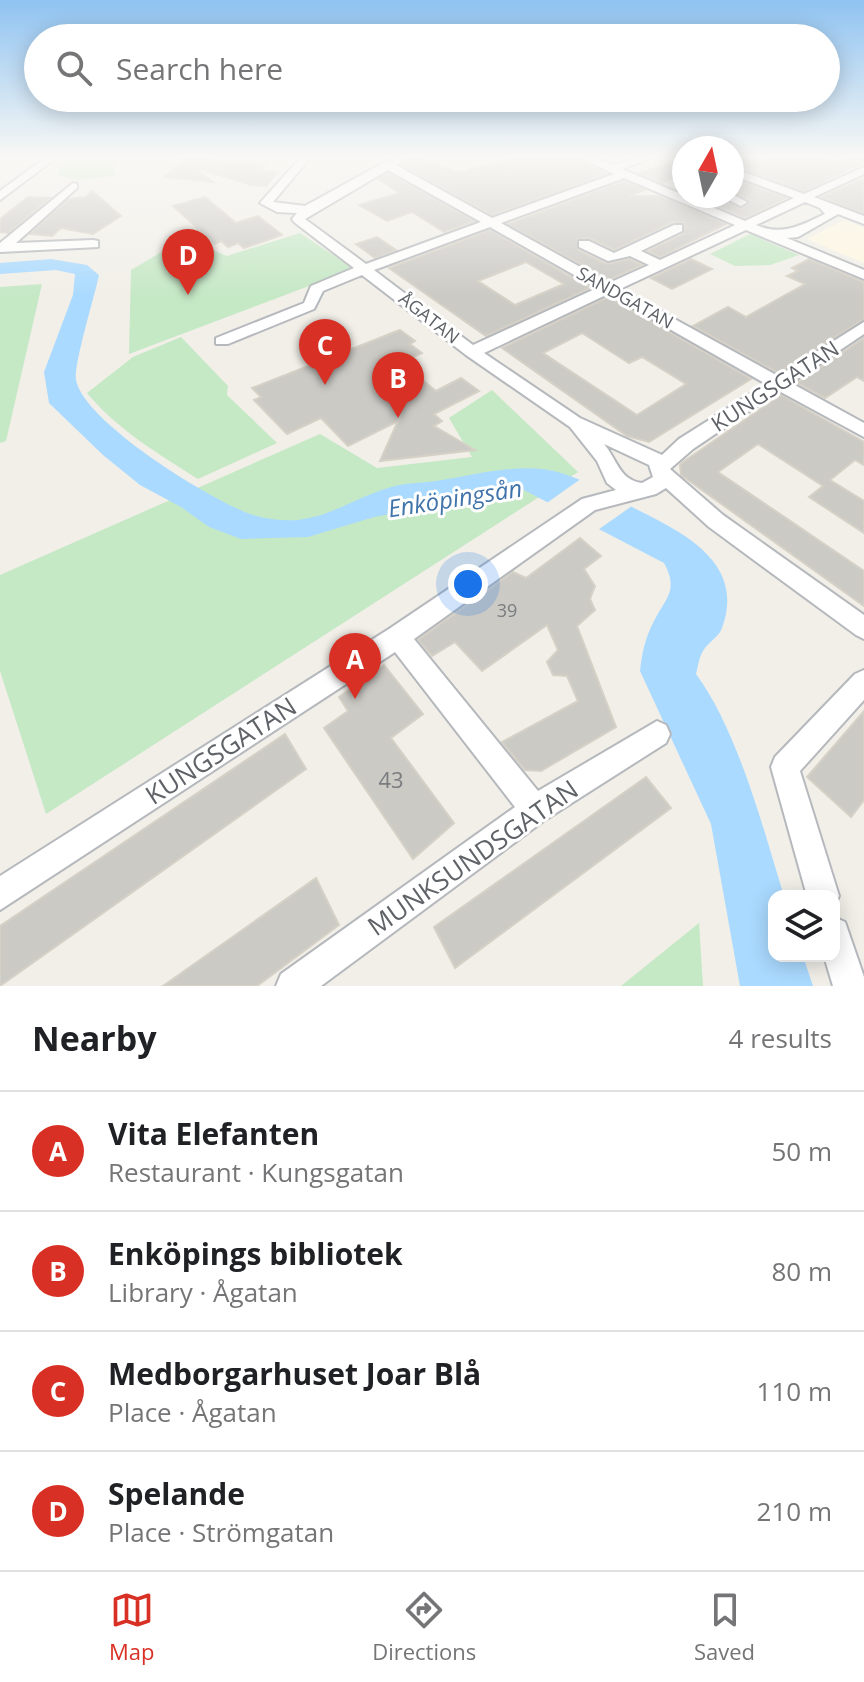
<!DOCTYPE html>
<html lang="en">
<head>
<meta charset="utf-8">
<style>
	body { margin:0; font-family:"Open Sans",sans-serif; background:#f6f6f6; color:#202124 }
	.controls { position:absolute; right:24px; bottom:24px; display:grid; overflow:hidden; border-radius:16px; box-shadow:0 4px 20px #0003 }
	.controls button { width:72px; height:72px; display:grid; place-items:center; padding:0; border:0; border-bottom:2px solid #e0e0e0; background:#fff; color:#202124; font:40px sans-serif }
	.compass { position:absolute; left:672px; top:136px; width:72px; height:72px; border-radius:50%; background:#fff; box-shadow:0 4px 20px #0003; rotate:9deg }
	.you { position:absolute; left:468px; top:584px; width:28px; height:28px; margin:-20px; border:6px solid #fff; border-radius:50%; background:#1a73e8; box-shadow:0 0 0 12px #1a73e833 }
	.badge { display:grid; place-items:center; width:52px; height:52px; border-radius:50%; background:#d93025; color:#fff; font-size:26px; font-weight:700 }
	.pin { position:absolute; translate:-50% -66px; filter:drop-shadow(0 2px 4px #0008) }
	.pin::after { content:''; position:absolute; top:42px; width:28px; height:24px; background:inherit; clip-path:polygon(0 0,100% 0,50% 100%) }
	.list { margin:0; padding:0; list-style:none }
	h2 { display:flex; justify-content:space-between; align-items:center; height:104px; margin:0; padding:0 32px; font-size:34px }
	h2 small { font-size:26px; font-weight:400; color:#757577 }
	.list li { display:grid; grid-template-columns:52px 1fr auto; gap:24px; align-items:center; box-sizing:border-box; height:120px; padding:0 32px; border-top:2px solid #e0e0e0 }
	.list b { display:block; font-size:30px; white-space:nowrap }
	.list p { margin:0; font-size:26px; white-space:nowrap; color:#757577 }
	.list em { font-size:26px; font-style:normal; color:#757577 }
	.icon { flex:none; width:44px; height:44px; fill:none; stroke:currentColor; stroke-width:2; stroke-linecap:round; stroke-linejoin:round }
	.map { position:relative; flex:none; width:864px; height:986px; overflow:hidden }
	.search { position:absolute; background:#fff; box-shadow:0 4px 20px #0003; left:24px; right:24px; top:24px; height:88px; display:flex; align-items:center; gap:20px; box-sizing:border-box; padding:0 28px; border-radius:44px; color:#757577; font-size:30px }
	.sheet { height:584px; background:#fff }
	nav { display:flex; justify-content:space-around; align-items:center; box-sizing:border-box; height:112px; border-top:2px solid #e0e0e0; background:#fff; font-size:22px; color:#757577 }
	nav a { display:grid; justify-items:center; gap:4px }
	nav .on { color:#d93025 }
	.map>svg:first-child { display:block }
	.commercial { fill:#fef7e0 }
	.green { fill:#c5e8c5 }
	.water { fill:#aadaff }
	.pier { fill:#f1efe8 }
	.building { fill:#cccac5; stroke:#d6d1c6; stroke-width:2; fill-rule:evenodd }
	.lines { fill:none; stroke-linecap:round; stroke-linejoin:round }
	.minor-casing { stroke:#b5b8bc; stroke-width:4 }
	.minor { fill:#fff; fill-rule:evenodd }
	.labels { text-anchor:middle; stroke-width:6; stroke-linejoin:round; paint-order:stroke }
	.far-street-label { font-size:18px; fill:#5f6368; stroke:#fff }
	.number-label { font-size:18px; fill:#7a7d7f }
	.street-label { font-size:22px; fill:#5f6368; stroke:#fff }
	.near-number-label { font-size:22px; fill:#7a7d7f }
	.water-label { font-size:24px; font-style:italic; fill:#4174aa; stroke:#fff }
	.near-street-label { font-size:26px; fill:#5f6368; stroke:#fff }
</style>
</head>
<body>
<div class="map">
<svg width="864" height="986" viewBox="0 0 864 986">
	<rect width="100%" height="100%" fill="#f1efe8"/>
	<polygon class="commercial" points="844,220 864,228 864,263 807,239"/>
	<g class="green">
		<polygon points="65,158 113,158 115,176 76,180 57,175"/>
		<polygon points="300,233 354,269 129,354 131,270 185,238 227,256"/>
		<polygon points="750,234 799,255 770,265 735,266 710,254"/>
		<polygon points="42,284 6,441 0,443 0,287"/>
		<path d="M 181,337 L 228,386 L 227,395 L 277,443 L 198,479 C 157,453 118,430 87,393 L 133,357 Z"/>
		<polygon points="492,390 578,472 46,814 0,671 0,575 320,434 377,468 472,457 449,418"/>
		<polygon points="699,922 703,986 621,986 699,923"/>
	</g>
	<path class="water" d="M 51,259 L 87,265 L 99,275 C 95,295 73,366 76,380 C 84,422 209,499 250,514 C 264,519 282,521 297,520 C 330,517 357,497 388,488 C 403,483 420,483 436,481 C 476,475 522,461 561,473 C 591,482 620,502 648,515 C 693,538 744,568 722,628 C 719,637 708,642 703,651 C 699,657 698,667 696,674 C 738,731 763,828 784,896 L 774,896 L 774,956 L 803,956 L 813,986 L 740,986 L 711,824 L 640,671 C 642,653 645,638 654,621 C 666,597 679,591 664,563 L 522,489 L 374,517 L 308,537 L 241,539 L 209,527 L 181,507 L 140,485 L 103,455 L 49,403 L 44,372 L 73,295 L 75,274 L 56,270 L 0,274 L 0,263 Z"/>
	<polygon class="pier" points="582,478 632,506 595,532 544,505"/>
	<g class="building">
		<polygon points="181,158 266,164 260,170 278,172 266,186 251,185 193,167 213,182 164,177 181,163"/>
		<polygon points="409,158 419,158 460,172 519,158 577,158 606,174 492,215 402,165"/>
		<polygon points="684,158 684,173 663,183 639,173"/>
		<polygon points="732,158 825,158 837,164 846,158 864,158 864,162 804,191 732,165"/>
		<polygon points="388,173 474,221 444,232 412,212 387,221 359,205 400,193 378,179"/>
		<polygon points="732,178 786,198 745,218 694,196 717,196 743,208 750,201 732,191"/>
		<polygon points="864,178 864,213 822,197"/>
		<polygon points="624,181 645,190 628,196 659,196 726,224 660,257 648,251 683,234 684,223 673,222 614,250 590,238 577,239 578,250 607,264 630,259 642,265 609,280 508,224"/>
		<polygon points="92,191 121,216 93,234 61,228 52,236 30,234 69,199 86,197"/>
		<polygon points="28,197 50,198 8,233 0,232 0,219"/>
		<polygon points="205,197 236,223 258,216 282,235 244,248 238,243 228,247 221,241 215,244 173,206"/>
		<path d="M 490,230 L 590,288 L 486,336 L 389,268 ZM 526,262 L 564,284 L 515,305 L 478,281 Z"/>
		<polygon points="377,237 396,250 375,258 356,244"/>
		<polygon points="691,259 712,269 672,289 651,278"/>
		<polygon points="809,259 864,282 864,319 778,373 693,326 728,307 746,317 805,284 787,276 798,271 792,268"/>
		<path d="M 608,297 L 751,379 L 649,442 L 627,436 L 502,348 ZM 582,333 L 629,363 L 642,357 L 686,384 L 637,415 L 543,353 Z"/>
		<polygon points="400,330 415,341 410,344 422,353 401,363 436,391 461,378 479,391 434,414 442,421 434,426 475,450 380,461 398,421 348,446 321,418 287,434 254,400 261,397 252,388"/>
		<polygon points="864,338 864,381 857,377 825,398 797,383"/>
		<polygon points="781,395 864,442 864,465 855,460 830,480 864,501 864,533 809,497 823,486 758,444 718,472 864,571 864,606 681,475 680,465 683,462"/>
		<polygon points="580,538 601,556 584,569 595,586 590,599 595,610 577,626 616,727 541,771 525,770 502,742 578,701 567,676 553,675 547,662 558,650 547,625 482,671 455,642 432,656 418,640 513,572 526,578"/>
		<polygon points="384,665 423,714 391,738 454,823 413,859 324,728 348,711 339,697"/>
		<polygon points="864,711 864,800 851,817 807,777"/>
		<polygon points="285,734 306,769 0,986 0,926"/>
		<polygon points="646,777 671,808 455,968 434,927"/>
		<polygon points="316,878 339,925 257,986 163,986"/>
	</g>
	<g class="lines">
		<g class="minor-casing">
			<g id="minor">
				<polygon points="45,158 56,158 0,200 0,191"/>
				<path d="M 300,158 L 310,158 L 273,202 L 305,206 L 383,163 L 394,158 L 406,158 L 396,165 L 492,218 L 614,174 L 581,158 L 594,158 L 613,165 L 636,158 L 651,158 L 622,169 L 745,221 L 794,198 L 732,175 L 732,168 L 804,194 L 864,167 L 864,174 L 814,197 L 864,216 L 864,224 L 838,214 L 798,237 L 787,238 L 864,270 L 864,279 L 746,230 L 620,289 L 778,376 L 864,322 L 864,334 L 791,383 L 864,423 L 864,437 L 779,391 L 693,449 L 670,469 L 723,515 L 864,615 L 864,639 L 856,635 L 709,527 L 666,488 L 656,494 L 595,510 L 414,639 L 538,791 L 657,721 L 666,725 L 670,734 L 666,743 L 545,820 L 321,986 L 276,986 L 281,974 L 515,807 L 395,652 L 0,910 L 0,876 L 389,629 L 582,499 L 616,490 L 607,483 L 597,461 L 570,427 L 466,355 L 362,275 L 323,291 L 314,309 L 228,344 L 216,344 L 216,338 L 304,303 L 311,286 L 354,268 L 294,222 L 292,219 L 297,213 L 277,212 L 260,203 ZM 388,170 L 481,222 L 366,264 L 305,219 ZM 624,178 L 735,225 L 660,260 L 641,251 L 682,231 L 682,225 L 674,225 L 614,253 L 589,241 L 579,241 L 579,247 L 608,261 L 630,256 L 649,265 L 609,283 L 501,223 ZM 805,202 L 820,208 L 825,214 C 800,226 782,236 756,225 ZM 490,227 L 597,288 L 473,345 L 374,270 ZM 608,294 L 766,384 L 679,439 L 662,455 L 580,418 L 484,353 ZM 604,444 L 649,465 L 653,477 L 642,483 C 619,480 617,459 604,444 Z"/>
				<polygon points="828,158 843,158 838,161"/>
				<polygon points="682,176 684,176 684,183 676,179"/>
				<polygon points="73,183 77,184 77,188 16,243 93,240 98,241 98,247 0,252 0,243"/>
				<polygon points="732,194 747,202 741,206 720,196"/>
				<polygon points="864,670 864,700 800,771 839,896 834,907 834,896 807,896 771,767 775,757 855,674"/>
				<polygon points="834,917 845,922 864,977 864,986 833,986 824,956 834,956"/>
			</g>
		</g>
		<use href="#minor" class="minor"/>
	</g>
	<linearGradient id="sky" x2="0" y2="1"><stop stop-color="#8fc3f1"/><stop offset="0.53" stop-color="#f9f8f5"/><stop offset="1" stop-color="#f9f8f5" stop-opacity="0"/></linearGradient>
	<rect width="864" height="296" fill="url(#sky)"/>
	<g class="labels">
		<g class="far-street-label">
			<text transform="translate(625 298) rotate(29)" y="6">SANDGATAN</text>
			<text transform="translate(429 318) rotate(38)" y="6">ÅGATAN</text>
		</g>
		<g class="number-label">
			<text x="507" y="617">39</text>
		</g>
		<g class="street-label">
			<text transform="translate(775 386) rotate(-33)" y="8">KUNGSGATAN</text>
		</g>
		<g class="near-number-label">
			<text x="391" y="788">43</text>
		</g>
		<g class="water-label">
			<text transform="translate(455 499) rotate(-9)" y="8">Enköpingsån</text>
		</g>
		<g class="near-street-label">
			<text transform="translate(221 751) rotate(-33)" y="9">KUNGSGATAN</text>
			<text transform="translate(473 858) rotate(-35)" y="9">MUNKSUNDSGATAN</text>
		</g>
	</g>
</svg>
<div class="controls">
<button><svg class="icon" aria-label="layers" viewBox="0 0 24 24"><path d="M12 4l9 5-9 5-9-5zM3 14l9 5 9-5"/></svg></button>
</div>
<svg class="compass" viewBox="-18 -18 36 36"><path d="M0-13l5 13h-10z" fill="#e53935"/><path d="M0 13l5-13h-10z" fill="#757577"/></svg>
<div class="you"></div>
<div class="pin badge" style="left:355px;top:699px">A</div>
<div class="pin badge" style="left:398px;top:418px">B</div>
<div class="pin badge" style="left:325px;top:385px">C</div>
<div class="pin badge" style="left:188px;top:295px">D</div>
<div class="search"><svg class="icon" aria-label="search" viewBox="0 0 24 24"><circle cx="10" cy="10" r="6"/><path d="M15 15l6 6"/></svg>Search here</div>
</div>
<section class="sheet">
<h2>Nearby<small>4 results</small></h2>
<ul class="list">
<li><span class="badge">A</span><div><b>Vita Elefanten</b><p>Restaurant · Kungsgatan</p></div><em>50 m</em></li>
<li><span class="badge">B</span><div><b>Enköpings bibliotek</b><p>Library · Ågatan</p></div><em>80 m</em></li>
<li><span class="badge">C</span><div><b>Medborgarhuset Joar Blå</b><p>Place · Ågatan</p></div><em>110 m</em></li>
<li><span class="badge">D</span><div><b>Spelande</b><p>Place · Strömgatan</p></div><em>210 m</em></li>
</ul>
</section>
<nav>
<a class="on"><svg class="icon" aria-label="map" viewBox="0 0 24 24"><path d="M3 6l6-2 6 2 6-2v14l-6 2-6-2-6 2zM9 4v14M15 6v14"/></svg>Map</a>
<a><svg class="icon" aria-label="directions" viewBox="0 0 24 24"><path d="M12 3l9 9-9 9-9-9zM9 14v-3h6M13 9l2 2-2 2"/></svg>Directions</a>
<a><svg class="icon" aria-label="saved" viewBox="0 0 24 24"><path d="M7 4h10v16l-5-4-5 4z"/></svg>Saved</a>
</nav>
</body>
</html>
